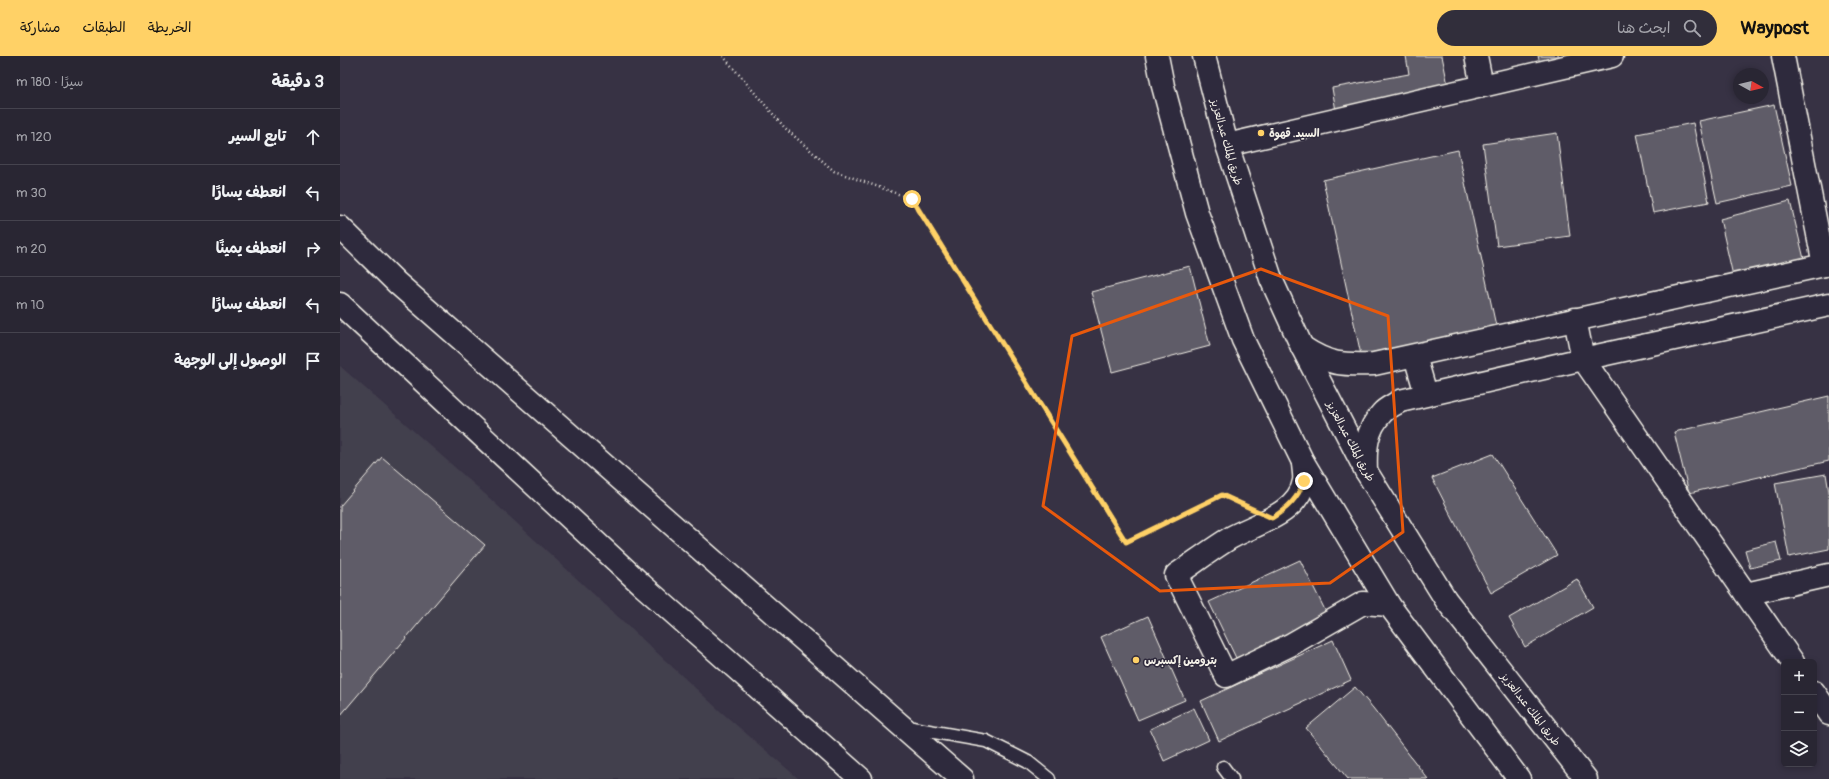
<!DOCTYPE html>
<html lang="ar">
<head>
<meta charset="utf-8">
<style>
	body { margin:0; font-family:Pangolin,"Playpen Sans Arabic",sans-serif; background:#312e3b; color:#f1f3f6; direction:rtl }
	.controls { position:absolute; right:12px; bottom:12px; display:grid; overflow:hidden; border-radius:6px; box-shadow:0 2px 6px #0003 }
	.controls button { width:36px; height:36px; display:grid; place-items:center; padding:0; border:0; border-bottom:1px solid #45434e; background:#292633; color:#f1f3f6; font:20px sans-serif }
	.compass { position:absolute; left:1393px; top:12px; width:36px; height:36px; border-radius:50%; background:#292633; box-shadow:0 2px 6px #0003; rotate:98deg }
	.stop { position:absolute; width:12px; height:12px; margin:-9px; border:3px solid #ffd166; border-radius:50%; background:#fff }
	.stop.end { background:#ffd166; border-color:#fff; box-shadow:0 1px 4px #0008 }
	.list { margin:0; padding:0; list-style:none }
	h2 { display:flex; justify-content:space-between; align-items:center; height:52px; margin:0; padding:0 16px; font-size:17px }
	h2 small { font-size:13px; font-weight:400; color:#a5a5ac }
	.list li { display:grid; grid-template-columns:26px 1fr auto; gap:12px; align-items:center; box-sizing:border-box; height:56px; padding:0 16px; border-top:1px solid #45434e }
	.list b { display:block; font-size:15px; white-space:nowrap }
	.list em { font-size:13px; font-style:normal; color:#a5a5ac }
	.icon { flex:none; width:22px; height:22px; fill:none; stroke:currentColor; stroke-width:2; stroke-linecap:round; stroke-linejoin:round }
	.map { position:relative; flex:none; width:1489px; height:723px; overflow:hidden; direction:ltr }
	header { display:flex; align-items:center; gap:24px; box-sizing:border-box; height:56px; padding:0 20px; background:#ffd166; color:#111 }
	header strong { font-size:19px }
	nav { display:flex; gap:22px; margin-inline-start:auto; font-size:14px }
	.search { width:280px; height:36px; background:#312e3b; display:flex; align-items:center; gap:10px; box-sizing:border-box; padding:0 14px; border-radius:22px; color:#a5a5ac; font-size:15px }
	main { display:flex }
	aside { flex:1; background:#292633 }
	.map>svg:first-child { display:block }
	.built { fill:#433f4e }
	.building { fill:#5f5c67; stroke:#f4f1e8 }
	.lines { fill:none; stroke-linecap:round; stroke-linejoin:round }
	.service-casing { stroke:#f4f1e8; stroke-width:15 }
	.minor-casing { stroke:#f4f1e8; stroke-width:25 }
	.secondary-casing { stroke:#f4f1e8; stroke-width:25 }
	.trunk-casing { stroke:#f4f1e8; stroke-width:25 }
	.path { stroke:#f4f1e8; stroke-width:2.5; stroke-dasharray:1 3; stroke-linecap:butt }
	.service { stroke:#2f2a3d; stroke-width:12 }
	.minor { stroke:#2f2a3d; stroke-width:22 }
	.secondary { stroke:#2f2a3d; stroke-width:22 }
	.trunk { stroke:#2f2a3d; stroke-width:22 }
	.route { stroke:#ffd166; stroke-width:5 }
	.marked { fill:none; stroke:#e8590c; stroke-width:3; stroke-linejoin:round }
	.poi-dot { fill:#ffd166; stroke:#2f2a3d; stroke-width:1.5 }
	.labels { text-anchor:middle; stroke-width:3; stroke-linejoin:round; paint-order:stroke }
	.poi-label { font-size:11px; font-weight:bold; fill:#f4f1e8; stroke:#2f2a3d; text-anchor:start }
	.street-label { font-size:11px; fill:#f4f1e8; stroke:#2f2a3d }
</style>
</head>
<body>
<header>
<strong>Waypost</strong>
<div class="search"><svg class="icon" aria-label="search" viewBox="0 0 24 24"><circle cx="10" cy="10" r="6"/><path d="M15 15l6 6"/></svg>ابحث هنا</div>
<nav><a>الخريطة</a><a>الطبقات</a><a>مشاركة</a></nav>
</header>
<main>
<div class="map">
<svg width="1489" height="723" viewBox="0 0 1489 723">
	<rect width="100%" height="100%" fill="#373244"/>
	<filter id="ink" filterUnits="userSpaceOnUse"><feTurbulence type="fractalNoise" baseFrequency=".025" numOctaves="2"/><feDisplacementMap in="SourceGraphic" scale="8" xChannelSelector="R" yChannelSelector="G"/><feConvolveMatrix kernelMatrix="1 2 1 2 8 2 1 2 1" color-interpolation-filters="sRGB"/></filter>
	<g filter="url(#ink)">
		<polygon class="built" points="0,310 145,438 379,654 459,723 0,723"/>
		<g class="building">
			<polygon points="1066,0 1102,0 1109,34 996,55 992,32 1069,18"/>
			<polygon points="1198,0 1244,0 1201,11"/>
			<polygon points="1434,49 1452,130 1377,147 1359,65"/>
			<polygon points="1353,67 1369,146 1313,157 1297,78"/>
			<polygon points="1217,77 1230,180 1157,190 1143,88"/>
			<polygon points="1118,94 1156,270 1021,299 983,124"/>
			<polygon points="1450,145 1465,207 1394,224 1380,163"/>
			<polygon points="850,210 870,290 772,316 751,236"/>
			<polygon points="1489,340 1489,405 1349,437 1334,376"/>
			<polygon points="1153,398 1217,499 1151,537 1092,422"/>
			<polygon points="42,401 145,489 0,660 0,450"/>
			<polygon points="1486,418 1489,436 1489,493 1449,501 1435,427"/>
			<polygon points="1436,486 1441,505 1410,512 1405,494"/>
			<polygon points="960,504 988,560 896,602 869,546"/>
			<polygon points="1237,523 1253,551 1185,591 1169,562"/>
			<polygon points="808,560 845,644 798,664 761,581"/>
			<polygon points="993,584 1011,624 879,685 861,645"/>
			<polygon points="1015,631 1033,652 1088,723 1008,723 966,672"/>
			<polygon points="854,652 869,684 824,705 810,673"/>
		</g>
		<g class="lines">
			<g class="service-casing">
				<g id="service">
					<polyline points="566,671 646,685 688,706 709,723"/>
					<polyline points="883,711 892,723"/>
				</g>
			</g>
			<g class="minor-casing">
				<g id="minor">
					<polyline points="1136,0 1142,30"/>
					<polyline points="1443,0 1484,209"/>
					<polyline points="887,89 1272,0"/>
					<polyline points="1235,263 1243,303 1453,606"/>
					<path d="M 962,291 C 989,309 1002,309 1034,308 L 1489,208"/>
					<polyline points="1075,300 1086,338"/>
					<path d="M 963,406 C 963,412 965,419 964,425 C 959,457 916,468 892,481 C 873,492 854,507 836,519 L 886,620 L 950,589 L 1023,547 L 1049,549"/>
					<path d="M 1026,415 C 1025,393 1026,374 1042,357 C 1046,352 1054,349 1060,345 L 1243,303 L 1489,249"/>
					<polyline points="1406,538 1489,519"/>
					<polyline points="1474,636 1489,658"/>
				</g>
			</g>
			<g class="secondary-casing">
				<g id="secondary">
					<polyline points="0,171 57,227 622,723"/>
					<polyline points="0,248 302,529 521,723"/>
				</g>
			</g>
			<g class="trunk-casing">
				<g id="trunk">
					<polyline points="817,0 823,30 857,157 903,284 963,406 1049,549 1179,723"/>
					<polyline points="864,0 887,89 931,223 962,291 1026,415 1106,544 1246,723"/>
				</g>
			</g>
			<polyline class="path" points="383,0 445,72 494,115 572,143 786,486 882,439 905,449"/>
			<use href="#service" class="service"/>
			<use href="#minor" class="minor"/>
			<use href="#secondary" class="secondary"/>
			<use href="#trunk" class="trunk"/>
		</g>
	</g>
	<g class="lines" filter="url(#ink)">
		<path class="route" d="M 572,143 L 786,486 L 882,439 L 932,462 C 948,452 958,442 964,425"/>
	</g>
	<path class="marked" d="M 921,213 L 1048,260 L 1063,476 L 990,527 L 820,535 L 703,450 L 732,280 Z"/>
	<g class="poi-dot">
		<circle cx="921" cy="77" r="4"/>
		<circle cx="796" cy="604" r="4"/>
	</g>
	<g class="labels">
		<g class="poi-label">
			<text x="929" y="81">السيد. قهوة</text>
			<text x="804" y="608">بترومين إكسبرس</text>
		</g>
		<g class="street-label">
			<text transform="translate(887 86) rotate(74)" y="4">طريق الملك عبدالعزيز</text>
			<text transform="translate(1011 385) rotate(62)" y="4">طريق الملك عبدالعزيز</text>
			<text transform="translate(1191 653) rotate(52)" y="4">طريق الملك عبدالعزيز</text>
		</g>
	</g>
</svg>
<div class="controls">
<button>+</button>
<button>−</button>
<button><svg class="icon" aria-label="layers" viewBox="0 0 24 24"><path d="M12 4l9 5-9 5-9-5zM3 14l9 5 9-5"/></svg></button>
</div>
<svg class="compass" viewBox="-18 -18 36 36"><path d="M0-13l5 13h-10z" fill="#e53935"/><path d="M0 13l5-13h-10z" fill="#a5a5ac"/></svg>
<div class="stop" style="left:572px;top:143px"></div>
<div class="stop end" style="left:964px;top:425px"></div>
</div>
<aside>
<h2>3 دقيقة<small>سيرًا · 180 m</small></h2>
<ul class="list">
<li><svg class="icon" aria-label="ahead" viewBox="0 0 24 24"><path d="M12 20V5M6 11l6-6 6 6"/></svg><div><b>تابع السير</b></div><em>120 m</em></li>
<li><svg class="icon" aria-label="left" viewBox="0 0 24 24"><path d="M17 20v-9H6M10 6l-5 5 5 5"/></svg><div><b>انعطف يسارًا</b></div><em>30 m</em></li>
<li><svg class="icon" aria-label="right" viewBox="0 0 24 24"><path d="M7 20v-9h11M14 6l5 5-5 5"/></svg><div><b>انعطف يمينًا</b></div><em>20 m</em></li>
<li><svg class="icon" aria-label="left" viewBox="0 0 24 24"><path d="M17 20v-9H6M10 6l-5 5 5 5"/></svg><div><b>انعطف يسارًا</b></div><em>10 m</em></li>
<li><svg class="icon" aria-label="arrive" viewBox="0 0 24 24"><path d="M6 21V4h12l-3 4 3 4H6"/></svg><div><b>الوصول إلى الوجهة</b></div></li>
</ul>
</aside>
</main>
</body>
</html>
